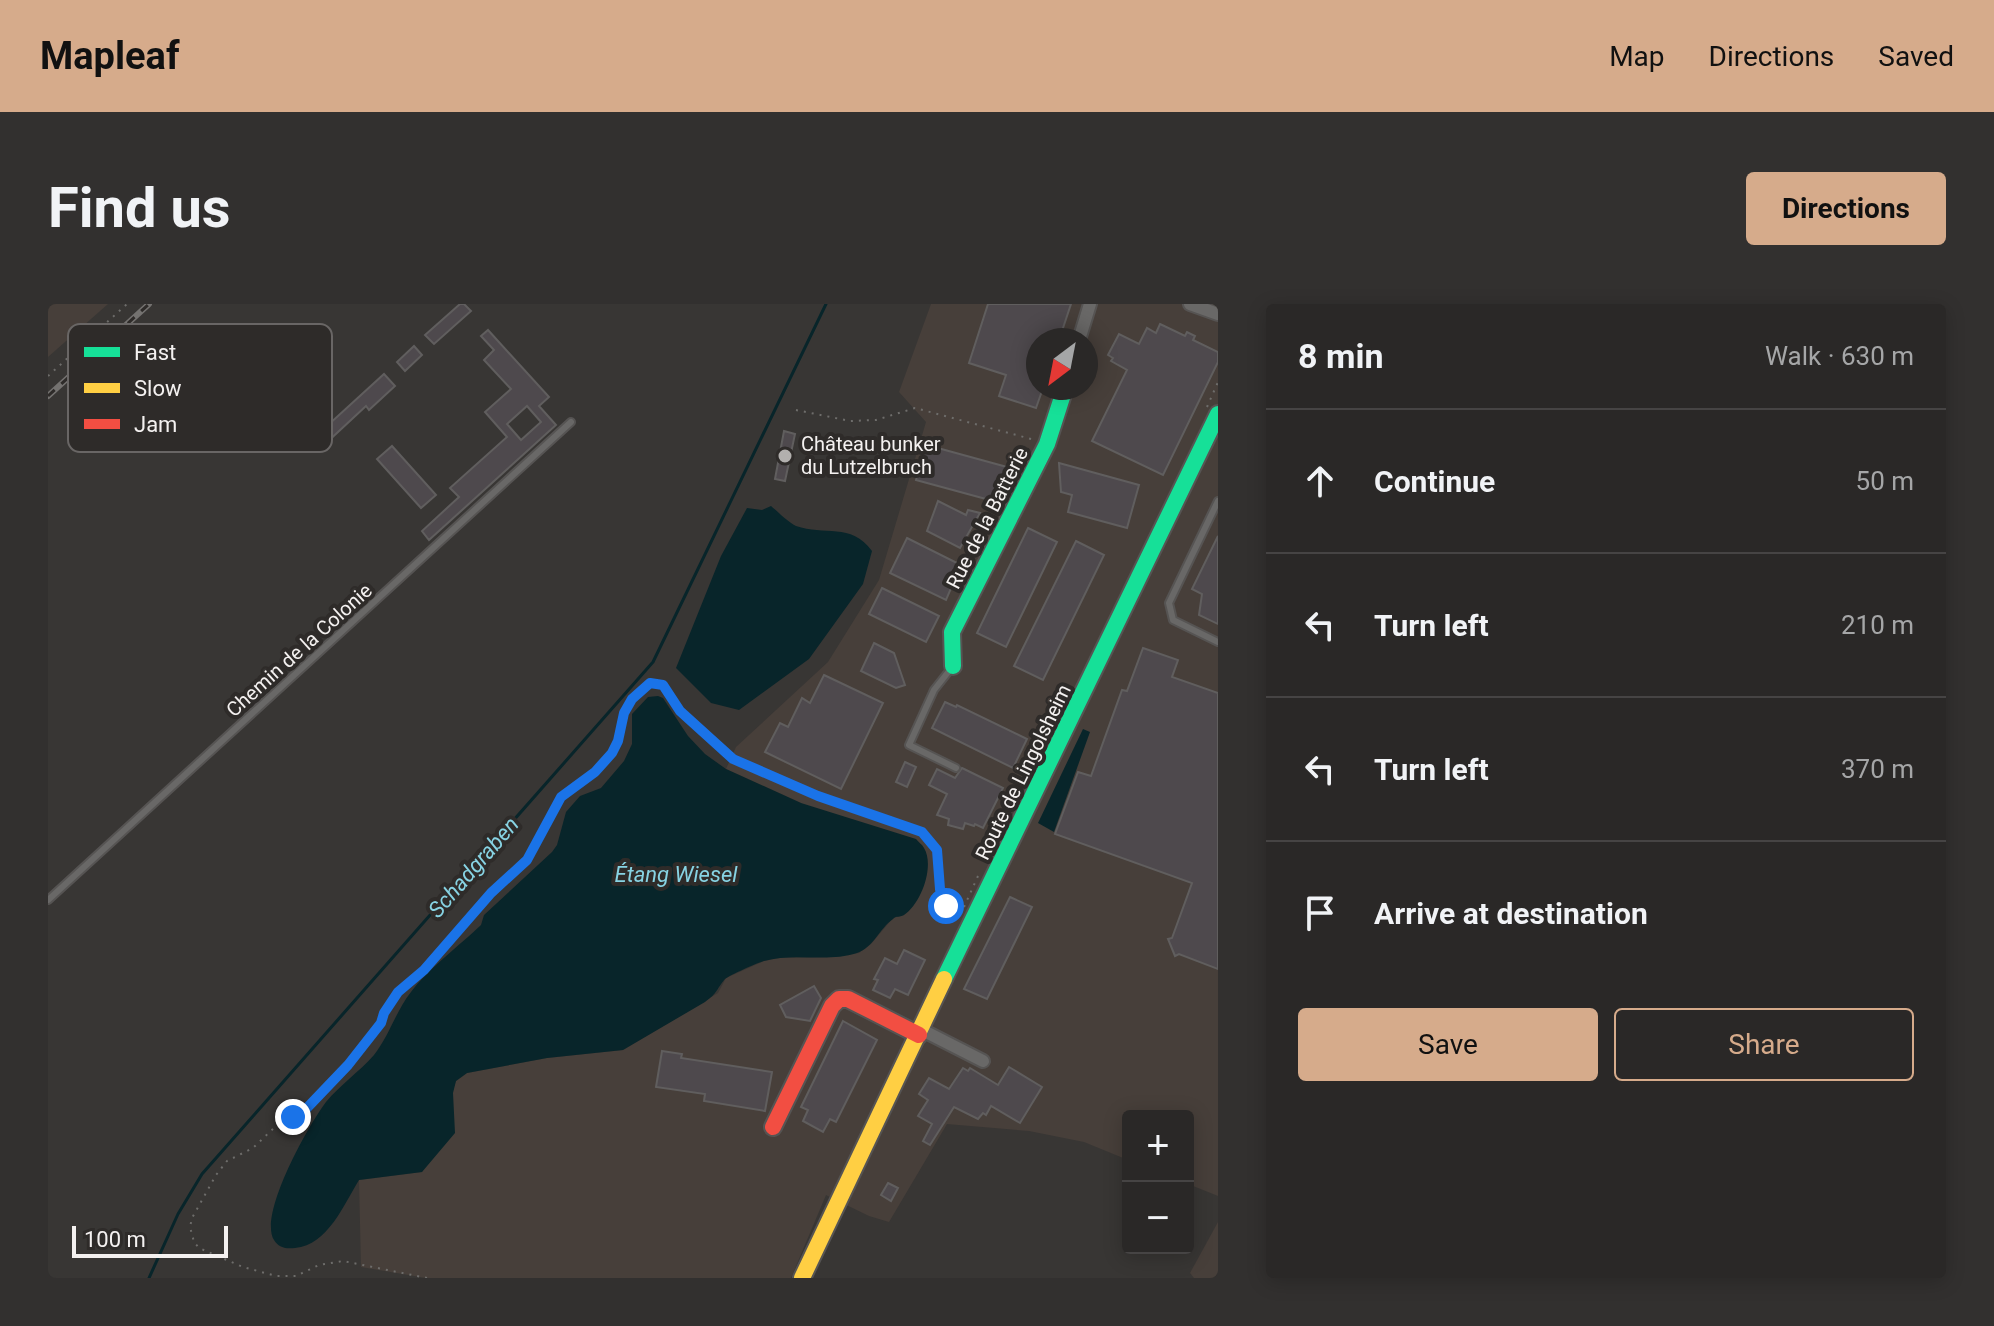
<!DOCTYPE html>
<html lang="en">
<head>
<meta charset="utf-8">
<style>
	body { margin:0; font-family:Roboto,sans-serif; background:#32302f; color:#f1f3f6 }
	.controls { position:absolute; right:24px; bottom:24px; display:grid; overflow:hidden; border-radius:8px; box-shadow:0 4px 20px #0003 }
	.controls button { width:72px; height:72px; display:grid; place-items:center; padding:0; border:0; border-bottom:2px solid #464444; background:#2a2827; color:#f1f3f6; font:40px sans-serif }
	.compass { position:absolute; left:978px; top:24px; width:72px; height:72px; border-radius:50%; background:#2a2827; box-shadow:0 4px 20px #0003; rotate:212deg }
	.scale { position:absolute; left:24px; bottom:20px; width:156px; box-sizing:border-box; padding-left:8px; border:4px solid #f4f1f0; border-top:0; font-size:22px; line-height:28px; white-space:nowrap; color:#f4f1f0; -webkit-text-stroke:6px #2e2b29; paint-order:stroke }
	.stop { position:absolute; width:24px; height:24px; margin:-18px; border:6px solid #1a73e8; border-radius:50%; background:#fff }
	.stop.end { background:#1a73e8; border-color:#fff; box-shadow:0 2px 8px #0008 }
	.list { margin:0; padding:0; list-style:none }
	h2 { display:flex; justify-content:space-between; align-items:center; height:104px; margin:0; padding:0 32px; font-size:34px }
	h2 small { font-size:26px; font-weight:400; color:#a5a6a7 }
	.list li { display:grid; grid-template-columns:52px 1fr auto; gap:24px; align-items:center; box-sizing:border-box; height:144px; padding:0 32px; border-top:2px solid #464444 }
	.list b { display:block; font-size:30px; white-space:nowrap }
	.list em { font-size:26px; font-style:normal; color:#a5a6a7 }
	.actions { display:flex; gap:16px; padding:24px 32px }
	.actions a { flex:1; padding:18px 0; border:2px solid #d6ab8b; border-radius:8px; text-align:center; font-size:28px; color:#d6ab8b }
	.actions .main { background:#d6ab8b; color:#111 }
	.icon { flex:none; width:44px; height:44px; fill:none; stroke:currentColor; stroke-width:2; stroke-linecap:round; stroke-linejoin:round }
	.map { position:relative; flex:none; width:1170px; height:974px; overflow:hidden; border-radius:8px }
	header { display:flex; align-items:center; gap:48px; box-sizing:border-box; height:112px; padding:0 40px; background:#d6ab8b; color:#111 }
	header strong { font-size:38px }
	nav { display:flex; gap:44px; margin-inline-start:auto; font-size:28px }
	.intro { display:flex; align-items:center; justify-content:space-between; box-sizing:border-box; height:192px; padding:0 48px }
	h1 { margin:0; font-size:56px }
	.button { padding:20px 36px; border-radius:8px; background:#d6ab8b; color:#111; font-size:28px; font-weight:700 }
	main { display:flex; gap:48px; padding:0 48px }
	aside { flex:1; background:#2a2827; border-radius:8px; box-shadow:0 4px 20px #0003 }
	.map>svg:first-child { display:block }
	.built { fill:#473f3a; fill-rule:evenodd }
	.water { fill:#08252a }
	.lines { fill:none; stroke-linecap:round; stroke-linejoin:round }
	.stream { stroke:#08252a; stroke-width:3 }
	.building { fill:#4e494d; stroke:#605e5e; stroke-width:2; fill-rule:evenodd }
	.lane-casing { stroke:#565453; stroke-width:10 }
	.street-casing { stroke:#565453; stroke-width:16 }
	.fast-casing { stroke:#565453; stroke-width:20 }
	.slow-casing { stroke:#565453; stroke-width:20 }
	.jam-casing { stroke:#565453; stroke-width:20 }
	.path { stroke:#6e6d6b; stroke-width:2; stroke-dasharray:2 6; stroke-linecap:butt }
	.lane { stroke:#696867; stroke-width:6 }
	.street { stroke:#696867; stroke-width:12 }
	.fast { stroke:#16e098; stroke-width:16 }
	.slow { stroke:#ffcf43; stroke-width:16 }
	.jam { stroke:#f24e42; stroke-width:16 }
	.rail-casing { stroke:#747270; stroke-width:6 }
	.rail { stroke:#2e2b29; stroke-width:3; stroke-dasharray:9; stroke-linecap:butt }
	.route { stroke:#1a73e8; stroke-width:10 }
	.poi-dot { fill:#b2b0ae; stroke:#2e2b29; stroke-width:3 }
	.labels { text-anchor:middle; stroke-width:8; stroke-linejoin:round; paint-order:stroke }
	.poi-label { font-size:20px; fill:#f4f1f0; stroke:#2e2b29; text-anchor:start }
	.street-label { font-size:20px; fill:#f4f1f0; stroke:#2e2b29 }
	.water-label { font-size:22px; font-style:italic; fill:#87d3e3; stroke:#2e2b29 }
	.key { fill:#2e2b29; stroke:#696665; stroke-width:2 }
	.key-label { font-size:22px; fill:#f4f1f0 }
</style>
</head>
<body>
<header>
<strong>Mapleaf</strong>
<nav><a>Map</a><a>Directions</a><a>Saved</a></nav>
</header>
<div class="intro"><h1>Find us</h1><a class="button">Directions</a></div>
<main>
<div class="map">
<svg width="1170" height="974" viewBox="0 0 1170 974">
	<rect width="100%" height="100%" fill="#383634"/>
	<g class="built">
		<polygon points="0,0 60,0 0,53"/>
		<path d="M 883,0 L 1170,0 L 1170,892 L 1140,880 L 1140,812 L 1080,812 L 1080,856 L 1036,838 L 981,827 L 899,820 L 841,918 L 821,912 L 778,891 L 743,974 L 378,974 L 313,963 L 311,876 L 374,868 L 408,777 L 419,769 L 499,754 L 575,746 L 670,689 L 678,674 L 716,657 L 732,654 L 782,653 L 811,649 L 823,640 L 845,614 L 856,611 L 753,499 L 678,465 L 688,443 L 780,358 L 831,276 L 878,118 L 851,88 ZM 990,36 L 1038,36 L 1038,84 L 990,84 Z"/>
		<polygon points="1170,918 1170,974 1146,974 1142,969"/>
	</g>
	<g class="water">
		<path d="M 723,202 C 730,208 740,218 748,222 C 776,232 803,218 824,247 L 815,280 L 761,355 L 691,406 L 663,399 L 628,364 L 673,252 L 699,204 L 714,206 Z"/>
		<path d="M 610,392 L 615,394 L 640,432 L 657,450 L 678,465 L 753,499 L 868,535 C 870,538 874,540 876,544 C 887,562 873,600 856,611 C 851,614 849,611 845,615 C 831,625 826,643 809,649 C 779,659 746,648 716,657 C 709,659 682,671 677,675 C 669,684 670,689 657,698 L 575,746 L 499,754 L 419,769 L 408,777 L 405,789 L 407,829 L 374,868 L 311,876 C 296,900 280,941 247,944 C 238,945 231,944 226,936 C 210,911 261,820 278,798 C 292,781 311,768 326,751 C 341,732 348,707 363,688 C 380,665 412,641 433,621 L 436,611 L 504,548 L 509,541 L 518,508 L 532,492 L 553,484 L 576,457 L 584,440 L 584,410 L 600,393 Z"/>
		<polygon points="1035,425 1042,428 1006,528 990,519"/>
	</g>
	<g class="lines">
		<polyline class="stream" points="101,974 130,910 154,870 605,358 778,0"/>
	</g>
	<g class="building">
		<polygon points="412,0 416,0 423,7 386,40 377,31"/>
		<polygon points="940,0 1023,0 1011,36 990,36 990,84 995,84 988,104 951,92 958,71 921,59"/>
		<polygon points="1112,20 1137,32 1139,28 1147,32 1145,36 1170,48 1170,58 1115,171 1044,137 1079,66 1063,57 1065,54 1060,51 1071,30 1091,40 1099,24 1108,29"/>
		<path d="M 440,26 L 501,93 L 491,102 L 508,121 L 381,236 L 374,227 L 411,193 L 402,184 L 459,133 L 437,108 L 463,85 L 436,56 L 446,46 L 433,32 ZM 479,102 L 493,118 L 473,136 L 459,120 Z"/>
		<polygon points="366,42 374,51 357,67 349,58"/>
		<polygon points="336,70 347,82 321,106 318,102 276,141 268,132"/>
		<polygon points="736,127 747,130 737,177 727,175"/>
		<polygon points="344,142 388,191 373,204 329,155"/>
		<polygon points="886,143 959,163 949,198 868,176 877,144 886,146"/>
		<polygon points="1011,159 1091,181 1079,224 1020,208 1024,191 1013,188"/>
		<polygon points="890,197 918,211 920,206 932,209 912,244 879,227"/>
		<polygon points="980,224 1009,238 958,343 929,329"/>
		<polygon points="1170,232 1170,320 1151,311 1154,290 1144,285"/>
		<polygon points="859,234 913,261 898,296 842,269"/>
		<polygon points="1028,237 1056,251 995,376 966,362"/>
		<polygon points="834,284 891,312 878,338 821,310"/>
		<polygon points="826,339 846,349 857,381 848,384 813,367"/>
		<polygon points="1095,344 1130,356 1124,373 1170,389 1170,665 1131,650 1127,652 1120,635 1124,634 1144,579 1007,530 1030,468 1043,472 1074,386 1079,387"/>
		<polygon points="776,371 835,399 793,485 717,448 732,419 740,423 754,394 762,399"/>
		<polygon points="897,398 908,403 909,401 979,435 965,464 884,424"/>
		<polygon points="857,458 868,463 859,483 848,478"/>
		<polygon points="914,464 955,484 935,524 927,520 926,522 917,519 915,525 900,521 901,515 889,511 899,490 881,481 889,465 907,474"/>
		<polygon points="962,593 984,603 939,695 916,685"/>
		<polygon points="856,646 877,656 860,691 847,685 842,694 825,686 830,676 826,675 837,654 849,660"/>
		<polygon points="766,682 773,694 762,717 738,713 732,701"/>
		<polygon points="795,717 829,736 788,818 782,815 775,828 755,817 760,806 753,803"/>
		<polygon points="614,747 634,750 633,754 724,768 717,807 656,797 657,790 608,783"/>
		<polygon points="961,763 994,783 972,819 943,802 938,811 935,809 930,815 906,803 882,841 875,837 884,820 870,812 880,796 871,790 881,774 901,785 915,764 920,767 922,764 950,781"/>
		<polygon points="840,879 850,884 843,897 833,891"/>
	</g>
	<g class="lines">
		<g class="lane-casing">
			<g id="lane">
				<polyline points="1170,197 1121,299 1125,316 1170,338"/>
				<polyline points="905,362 886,386 861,441 908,464"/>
				<polyline points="0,596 523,118"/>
			</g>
		</g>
		<g class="street-casing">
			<g id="street">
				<polyline points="1142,0 1170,10"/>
				<polyline points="1031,36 1042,0"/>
				<polyline points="874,726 935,757"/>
			</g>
		</g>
		<g class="fast-casing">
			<g id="fast">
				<polyline points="905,362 904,328 999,140 1017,84"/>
				<polyline points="896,675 1170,110"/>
			</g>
		</g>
		<g class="slow-casing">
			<polyline id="slow" points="754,974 896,675"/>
		</g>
		<g class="jam-casing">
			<polyline id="jam" points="725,823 784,702 791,695 800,695 871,731"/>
		</g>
		<g class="path">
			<polyline points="0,72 79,0"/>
			<polyline points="1159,103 1170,78"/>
			<polyline points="748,106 802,117 828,116 867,104 987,136"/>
			<polyline points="916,603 930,572"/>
			<path d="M 379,974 L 295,957 L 271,961 L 248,972 L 228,972 L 195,963 L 151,944 L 146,938 L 142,923 L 144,914 L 168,871 L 179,857 L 205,844 L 229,821 L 257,806 L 300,761 L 319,735 L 329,725 L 350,688 L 376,666 L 443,589 L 479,556 L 513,493 L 555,461 L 570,437 L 576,409 L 584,395 L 602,379 L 615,381 C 621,389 625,398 632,406 C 672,456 729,479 788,498 C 814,506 853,513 875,528 C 908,550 873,595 914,611"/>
		</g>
		<use href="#lane" class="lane"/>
		<use href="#street" class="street"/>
		<use href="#fast" class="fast"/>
		<use href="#slow" class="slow"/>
		<use href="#jam" class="jam"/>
		<g class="rail-casing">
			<polyline id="rail" points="0,92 101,0"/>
		</g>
		<use href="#rail" class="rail"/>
	</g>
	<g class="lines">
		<polyline class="route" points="245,813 257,806 300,761 333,719 336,709 350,688 376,666 443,589 479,556 513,493 547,468 564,449 570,437 576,409 584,395 602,379 615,381 632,407 685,455 770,492 874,528 889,546 892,585 898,602"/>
	</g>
	<circle class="poi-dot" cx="737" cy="152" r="8"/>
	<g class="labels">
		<g class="poi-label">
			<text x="753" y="147">Château bunker<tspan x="753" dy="23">du Lutzelbruch</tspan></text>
		</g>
		<g class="street-label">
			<text transform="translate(939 214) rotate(-63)" y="7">Rue de la Batterie</text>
			<text transform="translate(251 346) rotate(-42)" y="7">Chemin de la Colonie</text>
			<text transform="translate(975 468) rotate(-64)" y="7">Route de Lingolsheim</text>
		</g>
		<g class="water-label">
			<text transform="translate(425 563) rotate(-49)" y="8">Schadgraben</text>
			<text x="628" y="578">Étang Wiesel</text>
		</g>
	</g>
	<rect x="20" y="20" width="264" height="128" rx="12" class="key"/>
	<rect x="36" y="43" width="36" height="10" fill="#16e098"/>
	<rect x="36" y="79" width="36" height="10" fill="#ffcf43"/>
	<rect x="36" y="115" width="36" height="10" fill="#f24e42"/>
	<g class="key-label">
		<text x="86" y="56">Fast</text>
		<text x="86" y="92">Slow</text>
		<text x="86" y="128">Jam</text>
	</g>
</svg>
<div class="controls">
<button>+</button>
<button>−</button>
</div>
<svg class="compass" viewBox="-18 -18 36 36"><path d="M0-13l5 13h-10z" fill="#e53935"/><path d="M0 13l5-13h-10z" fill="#a5a6a7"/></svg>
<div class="scale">100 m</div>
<div class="stop" style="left:898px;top:602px"></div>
<div class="stop end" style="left:245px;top:813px"></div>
</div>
<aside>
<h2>8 min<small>Walk · 630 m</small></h2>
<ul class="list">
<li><svg class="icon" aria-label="ahead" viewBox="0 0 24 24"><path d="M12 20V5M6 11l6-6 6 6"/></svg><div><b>Continue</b></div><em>50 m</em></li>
<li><svg class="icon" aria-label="left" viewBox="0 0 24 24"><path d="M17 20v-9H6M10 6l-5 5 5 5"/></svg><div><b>Turn left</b></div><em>210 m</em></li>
<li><svg class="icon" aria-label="left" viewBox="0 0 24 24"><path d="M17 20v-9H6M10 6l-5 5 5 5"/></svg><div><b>Turn left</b></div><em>370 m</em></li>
<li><svg class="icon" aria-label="arrive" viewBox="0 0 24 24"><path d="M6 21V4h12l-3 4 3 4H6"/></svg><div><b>Arrive at destination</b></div></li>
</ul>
<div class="actions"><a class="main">Save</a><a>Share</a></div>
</aside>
</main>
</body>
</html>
